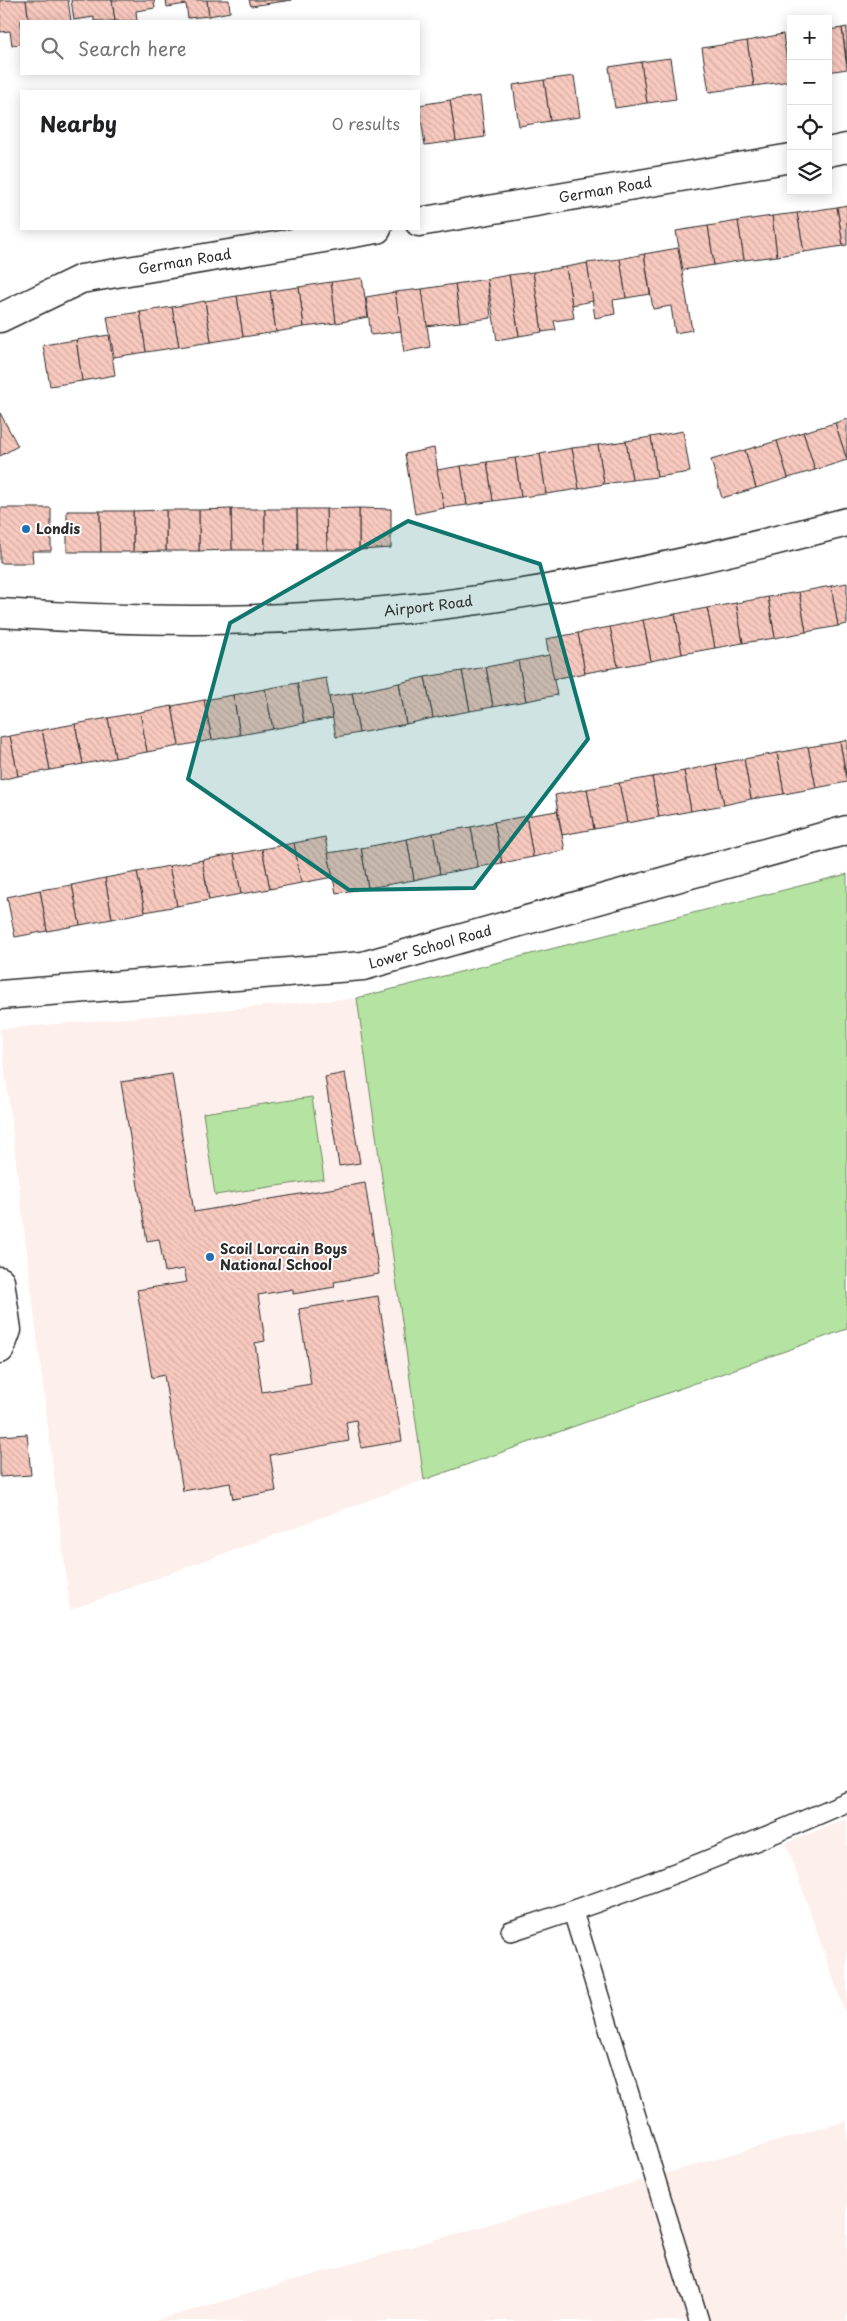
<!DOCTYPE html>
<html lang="en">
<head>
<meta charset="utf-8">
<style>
	body { margin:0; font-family:"Playpen Sans",sans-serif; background:#f6f6f6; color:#202124 }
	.controls { position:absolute; right:15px; top:15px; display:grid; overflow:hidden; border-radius:0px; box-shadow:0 2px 12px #0003 }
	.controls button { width:45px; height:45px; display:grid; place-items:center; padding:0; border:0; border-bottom:1px solid #e0e0e0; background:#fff; color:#202124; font:25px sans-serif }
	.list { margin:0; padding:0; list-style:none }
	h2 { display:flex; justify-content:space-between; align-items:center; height:65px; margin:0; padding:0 20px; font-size:21px }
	h2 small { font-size:16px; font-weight:400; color:#757577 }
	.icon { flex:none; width:28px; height:28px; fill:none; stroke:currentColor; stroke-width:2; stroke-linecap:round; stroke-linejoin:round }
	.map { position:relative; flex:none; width:847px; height:2321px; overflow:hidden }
	.search { position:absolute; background:#fff; box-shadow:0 2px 12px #0003; left:20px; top:20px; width:400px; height:55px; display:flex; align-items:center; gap:12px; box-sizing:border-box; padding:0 18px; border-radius:0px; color:#757577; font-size:19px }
	.panel { position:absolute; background:#fff; box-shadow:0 2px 12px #0003; left:20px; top:90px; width:400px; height:140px; border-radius:0px }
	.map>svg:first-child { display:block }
	.built { fill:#fdefec }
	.garden { fill:#b5e3a1; stroke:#708766 }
	.building { fill:url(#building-back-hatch); stroke:#2b2b2b }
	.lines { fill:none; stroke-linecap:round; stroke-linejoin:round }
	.service-casing { stroke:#2b2b2b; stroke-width:22 }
	.minor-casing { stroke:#2b2b2b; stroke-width:31 }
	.secondary-casing { stroke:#2b2b2b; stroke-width:31 }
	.service { stroke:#fff; stroke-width:19 }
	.minor { stroke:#fff; stroke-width:28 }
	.secondary { stroke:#fff; stroke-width:28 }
	.marked { fill:#0f766e; fill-opacity:0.2; stroke:#0f766e; stroke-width:4; stroke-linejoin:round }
	.poi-dot { fill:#1f6fb2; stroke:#fff; stroke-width:2 }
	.labels { text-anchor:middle; stroke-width:4; stroke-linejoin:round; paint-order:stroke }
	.street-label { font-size:14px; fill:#2b2b2b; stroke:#fff }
	.poi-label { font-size:14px; font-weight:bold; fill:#2b2b2b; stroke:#fff; text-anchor:start }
</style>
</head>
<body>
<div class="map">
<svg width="847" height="2321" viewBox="0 0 847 2321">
	<defs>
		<pattern id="building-back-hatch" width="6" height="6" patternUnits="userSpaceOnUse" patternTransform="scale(1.25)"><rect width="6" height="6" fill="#f8c9bf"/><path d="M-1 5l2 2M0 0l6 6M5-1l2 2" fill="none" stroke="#d5ada4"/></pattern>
	</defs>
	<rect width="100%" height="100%" fill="#fff"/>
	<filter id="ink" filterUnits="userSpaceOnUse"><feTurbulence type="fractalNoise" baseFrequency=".02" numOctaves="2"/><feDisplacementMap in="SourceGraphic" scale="10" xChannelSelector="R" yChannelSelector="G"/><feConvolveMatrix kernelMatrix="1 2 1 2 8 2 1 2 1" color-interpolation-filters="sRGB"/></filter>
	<g filter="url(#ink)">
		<g class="built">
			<polygon points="357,998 424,1480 70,1610 0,1029"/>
			<polygon points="847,1819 847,2018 786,1843"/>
			<polygon points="847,2121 847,2321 154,2321"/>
		</g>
		<g class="garden">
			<polygon points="847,874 847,1329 424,1480 357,998"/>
			<polygon points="312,1097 324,1179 215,1195 203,1113"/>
		</g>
		<g class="building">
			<polygon points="0,0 26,0 29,21 21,21 21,44 12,45 10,31 0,32"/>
			<polygon points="26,0 68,0 71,21 29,21"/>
			<polygon points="71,0 112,0 115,21 94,21 94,17 74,20"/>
			<polygon points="112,0 154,0 155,8 136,11 137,21 115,21"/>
			<polygon points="166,0 207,0 209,16 188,18 186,4 167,7"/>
			<polygon points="207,0 229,0 230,12 209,16"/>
			<polygon points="249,0 292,0 251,6"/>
			<polygon points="847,27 847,63 842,28"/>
			<polygon points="842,28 847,69 828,72 828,30"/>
			<polygon points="783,34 790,81 754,86 747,41"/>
			<polygon points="747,41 754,86 709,92 702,48"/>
			<polygon points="670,58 676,99 647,103 641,62"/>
			<polygon points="641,62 647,103 615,108 609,67"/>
			<polygon points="574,76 580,117 550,121 544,80"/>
			<polygon points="544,80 550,121 519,126 513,85"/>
			<polygon points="480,96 485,137 456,141 450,100"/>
			<polygon points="450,100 456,141 425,145 419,105"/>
			<polygon points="847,205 847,245 843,246 837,207"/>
			<polygon points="837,207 843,246 804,252 797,213"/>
			<polygon points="797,213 804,252 777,256 772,216"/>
			<polygon points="772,216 777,256 744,260 738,221"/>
			<polygon points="738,221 744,260 714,265 708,226"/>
			<polygon points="708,226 714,265 683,270 676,231"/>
			<polygon points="678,248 692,330 675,333 671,306 653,309 644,254"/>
			<polygon points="644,254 650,294 626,298 620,259"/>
			<polygon points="620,259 626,298 613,300 615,314 595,318 587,263"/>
			<polygon points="587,263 593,301 572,305 566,267"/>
			<polygon points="566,267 574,318 554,321 556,330 542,332 533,272"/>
			<polygon points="533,272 542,332 519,336 509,275"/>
			<polygon points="509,275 519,336 497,340 487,279"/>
			<polygon points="362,278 368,317 336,323 331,282"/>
			<polygon points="487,279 491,318 460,322 455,284"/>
			<polygon points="331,282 336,323 304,327 299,287"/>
			<polygon points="455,284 460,322 426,326 422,289"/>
			<polygon points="299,287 304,327 276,332 270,291"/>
			<polygon points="422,289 430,347 404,352 395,292"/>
			<polygon points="270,291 276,332 243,337 237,296"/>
			<polygon points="395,292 401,331 371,335 366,297"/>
			<polygon points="237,296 243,337 211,342 205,301"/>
			<polygon points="205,301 211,342 179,347 172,307"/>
			<polygon points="172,307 179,347 146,352 140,312"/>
			<polygon points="140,312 146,352 114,357 107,317"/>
			<polygon points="109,335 115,375 82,381 76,340"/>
			<polygon points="76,340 82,381 50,386 43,345"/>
			<polygon points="0,413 18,446 0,456"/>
			<polygon points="847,419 847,460 835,423"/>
			<polygon points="835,423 847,460 815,470 803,432"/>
			<polygon points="683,431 690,472 657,477 651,437"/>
			<polygon points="803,432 815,470 788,478 777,441"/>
			<polygon points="651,437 657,477 632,480 626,441"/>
			<polygon points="626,441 632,480 604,484 598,445"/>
			<polygon points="777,441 788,478 756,488 745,450"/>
			<polygon points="598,445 604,484 579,489 572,448"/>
			<polygon points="434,448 444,508 415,514 405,454"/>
			<polygon points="572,448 579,489 546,494 540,454"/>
			<polygon points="745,450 756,488 722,498 711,460"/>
			<polygon points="540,454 546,494 521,497 515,458"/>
			<polygon points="515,458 521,497 493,501 487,462"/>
			<polygon points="487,462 493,501 467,505 461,466"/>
			<polygon points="461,466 467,505 444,508 437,470"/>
			<polygon points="0,508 51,508 51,551 32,551 33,563 0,563"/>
			<polygon points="359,508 391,509 391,548 359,550"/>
			<polygon points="359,508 359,550 327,550 326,509"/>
			<polygon points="231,509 265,509 265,550 232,550"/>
			<polygon points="231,509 232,550 199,551 199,510"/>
			<polygon points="265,509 297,509 298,550 265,550"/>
			<polygon points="297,509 326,509 327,550 298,550"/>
			<rect x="166" y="510" width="33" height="41"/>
			<polygon points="166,510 166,551 133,552 133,511"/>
			<polygon points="67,511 100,511 101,552 67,552"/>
			<polygon points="100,511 133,511 133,552 101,552"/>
			<polygon points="847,583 847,624 838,626 831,586"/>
			<polygon points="831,586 838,626 806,632 799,592"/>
			<polygon points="799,592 806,632 775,638 768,597"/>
			<polygon points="768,597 775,638 743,643 736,603"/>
			<polygon points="736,603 743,643 715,648 707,608"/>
			<polygon points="707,608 715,648 682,654 675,614"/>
			<polygon points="675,614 682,654 651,661 643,620"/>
			<polygon points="643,620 651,661 618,667 610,627"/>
			<polygon points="610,627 618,667 585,673 578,633"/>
			<polygon points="578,633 585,673 553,679 546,639"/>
			<polygon points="549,655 557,695 526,701 518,661"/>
			<polygon points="518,661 526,701 493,707 486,667"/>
			<polygon points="486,667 493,707 470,711 462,671"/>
			<polygon points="462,671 470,711 433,718 425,677"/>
			<polygon points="425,677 433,718 406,724 399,683"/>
			<polygon points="326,678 333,718 304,723 297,683"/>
			<polygon points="297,683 304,723 273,729 265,689"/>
			<polygon points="399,683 406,724 359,733 352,693"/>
			<polygon points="265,689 273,729 240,735 233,695"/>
			<polygon points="352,693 359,733 336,737 329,697"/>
			<polygon points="233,695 240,735 212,740 204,700"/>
			<polygon points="204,700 212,740 179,746 172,706"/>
			<polygon points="172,706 179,746 147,752 140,712"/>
			<polygon points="140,712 147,752 115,758 108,718"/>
			<polygon points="108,718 115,758 83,764 75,724"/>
			<polygon points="75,724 83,764 50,770 42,730"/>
			<polygon points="42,730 50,770 18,776 10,736"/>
			<polygon points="10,736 18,776 0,780 0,738"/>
			<polygon points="847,740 847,781 840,742"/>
			<polygon points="840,742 847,782 816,788 808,747"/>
			<polygon points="808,747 816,788 784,794 777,753"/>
			<polygon points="777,753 784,794 751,799 744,759"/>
			<polygon points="744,759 751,799 724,805 716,764"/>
			<polygon points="716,764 724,805 691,811 684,771"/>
			<polygon points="684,771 691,811 659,817 652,777"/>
			<polygon points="652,777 659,817 627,823 619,783"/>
			<polygon points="619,783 627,823 594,829 587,789"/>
			<polygon points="587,789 594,829 562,835 555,795"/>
			<polygon points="557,811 565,850 533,857 526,816"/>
			<polygon points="526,816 533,857 502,863 494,822"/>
			<polygon points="494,822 502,863 478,867 471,827"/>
			<polygon points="471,827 478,867 440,874 433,833"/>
			<polygon points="433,833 440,874 414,880 407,839"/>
			<polygon points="325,837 333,877 301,883 294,843"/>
			<polygon points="407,839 414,880 368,888 361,848"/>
			<polygon points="294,843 301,883 270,889 262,849"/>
			<polygon points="361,848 368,888 336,893 328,853"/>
			<polygon points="262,849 270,889 241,894 234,854"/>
			<polygon points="234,854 241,894 209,900 202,860"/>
			<polygon points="202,860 209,900 177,906 169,866"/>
			<polygon points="169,866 177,906 145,912 137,872"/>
			<polygon points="137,872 145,912 112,919 105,878"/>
			<polygon points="105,878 112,919 80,925 72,885"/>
			<polygon points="72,885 80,925 47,931 40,890"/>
			<polygon points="40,890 47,931 15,937 7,897"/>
			<polygon points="345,1073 360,1163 339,1166 325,1077"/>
			<polygon points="172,1074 194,1212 365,1183 379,1274 334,1282 335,1287 293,1294 293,1289 258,1295 265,1341 255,1343 262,1392 311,1384 299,1309 378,1296 402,1441 361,1448 356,1420 346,1422 349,1441 270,1455 276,1491 233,1499 230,1483 183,1491 164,1375 152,1378 137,1290 187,1282 184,1269 165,1272 159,1239 147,1241 121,1082"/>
			<polygon points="27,1434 31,1475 0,1477 0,1436"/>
		</g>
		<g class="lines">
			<g class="service-casing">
				<g id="service">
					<polyline points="573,1912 699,2321"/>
					<path d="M 511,1931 C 626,1895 737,1850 847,1802"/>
				</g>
			</g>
			<g class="minor-casing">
				<g id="minor">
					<polyline points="828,152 847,148"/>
					<path id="s1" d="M 419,222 L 791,158"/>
					<path id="s2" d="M 0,318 L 81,279 L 377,229"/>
					<path id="s3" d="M 0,995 L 363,966 L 847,830"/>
					<polyline points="0,1281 7,1330 0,1349"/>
				</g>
			</g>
			<g class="secondary-casing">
				<g id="secondary">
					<path id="s4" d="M 0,613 C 131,622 265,624 395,610 C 546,595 701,561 847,522"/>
				</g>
			</g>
			<use href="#service" class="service"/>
			<use href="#minor" class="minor"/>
			<use href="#secondary" class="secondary"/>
		</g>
	</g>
	<path class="marked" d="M 408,521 L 540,564 L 588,739 L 474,888 L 349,890 L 188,779 L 230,623 Z"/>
	<g class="poi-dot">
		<circle cx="26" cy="529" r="5"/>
		<circle cx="210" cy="1257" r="5"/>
	</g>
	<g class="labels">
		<g class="street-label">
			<text dy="5" stroke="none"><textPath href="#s1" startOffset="189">German Road</textPath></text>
			<text dy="5" stroke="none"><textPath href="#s2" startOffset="195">German Road</textPath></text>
			<text dy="5" stroke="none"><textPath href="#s4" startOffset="429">Airport Road</textPath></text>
			<text dy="5" stroke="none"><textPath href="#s3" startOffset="434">Lower School Road</textPath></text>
		</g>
		<g class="poi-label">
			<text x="36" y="534">Londis</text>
			<text x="220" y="1254">Scoil Lorcain Boys<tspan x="220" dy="16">National School</tspan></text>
		</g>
	</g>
</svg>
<div class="controls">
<button>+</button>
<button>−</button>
<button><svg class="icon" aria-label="locate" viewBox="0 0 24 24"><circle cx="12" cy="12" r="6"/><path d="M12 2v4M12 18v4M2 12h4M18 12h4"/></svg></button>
<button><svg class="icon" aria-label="layers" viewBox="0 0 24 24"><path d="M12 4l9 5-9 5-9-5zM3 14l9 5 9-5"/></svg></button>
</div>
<div class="search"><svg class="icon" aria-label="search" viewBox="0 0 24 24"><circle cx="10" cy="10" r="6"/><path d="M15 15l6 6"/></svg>Search here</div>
<section class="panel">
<h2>Nearby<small>0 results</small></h2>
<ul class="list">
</ul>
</section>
</div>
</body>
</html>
